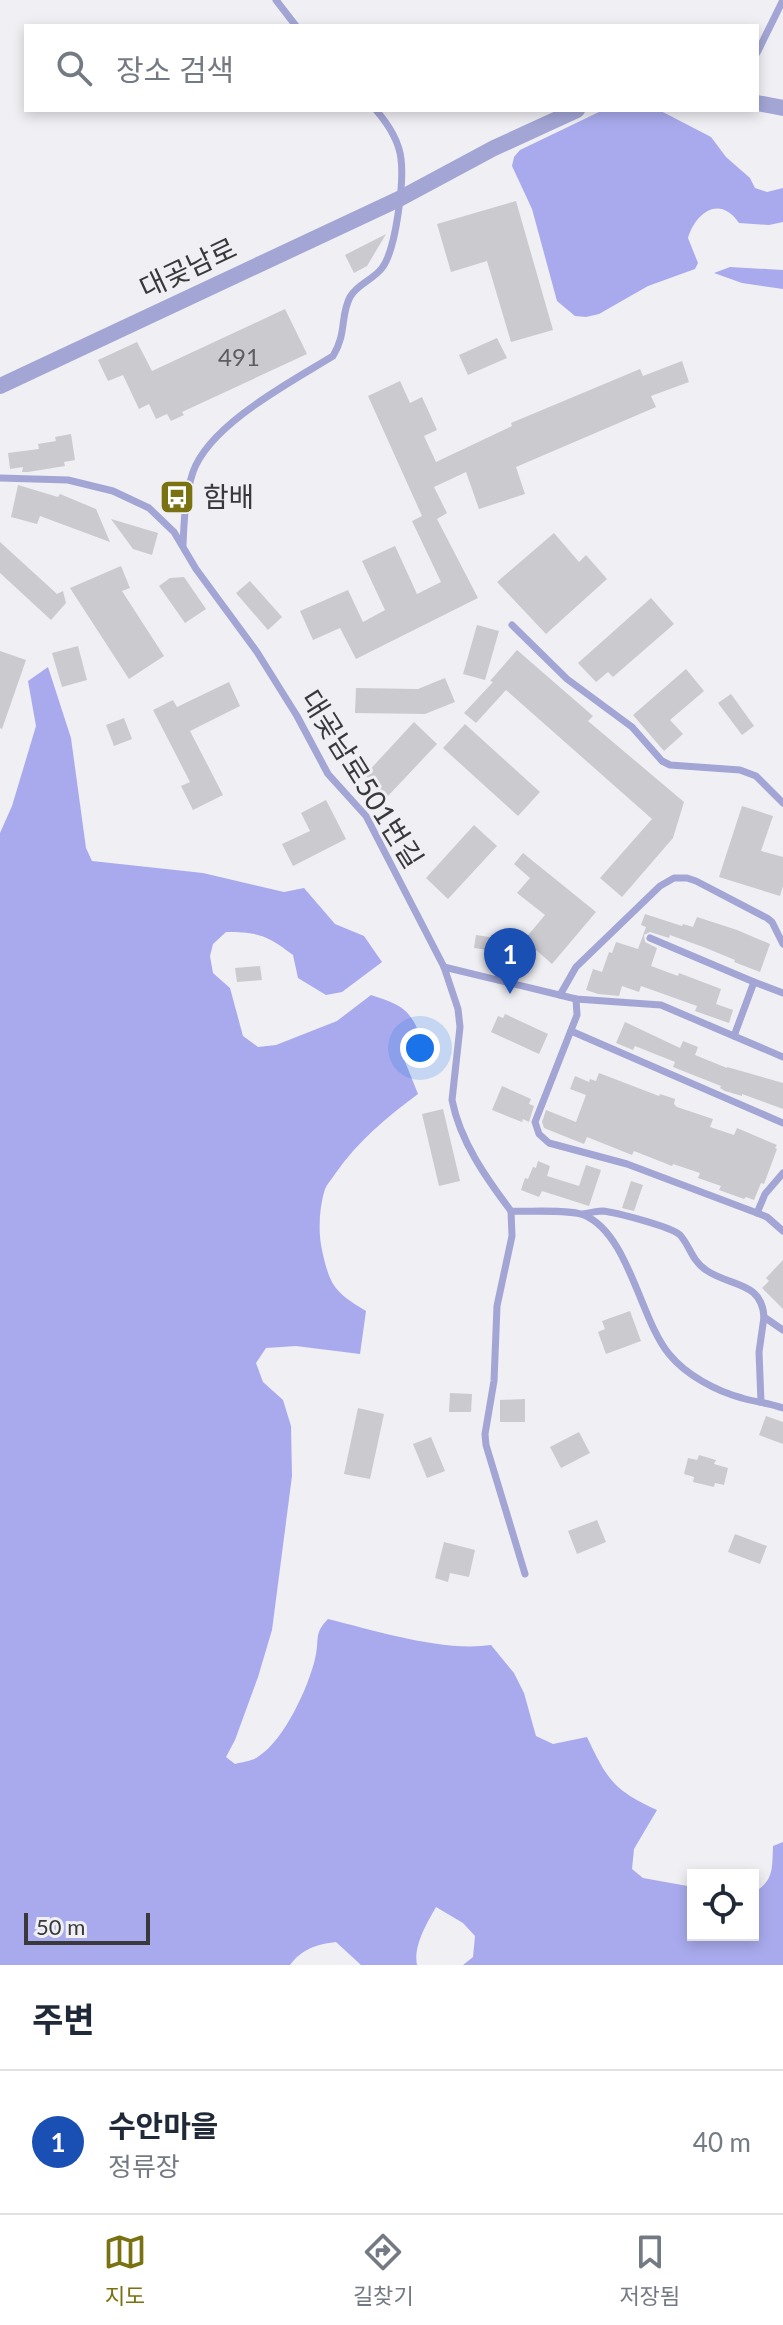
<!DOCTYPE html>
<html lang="ko">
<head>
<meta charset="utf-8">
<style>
	body { margin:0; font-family:Lato,"Noto Sans KR",sans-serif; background:#f2f2f3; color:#1f2937 }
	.controls { position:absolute; right:24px; bottom:24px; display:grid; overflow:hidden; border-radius:0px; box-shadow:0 4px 12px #0003 }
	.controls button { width:72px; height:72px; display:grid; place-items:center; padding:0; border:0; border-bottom:2px solid #e0e1e3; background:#fff; color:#1f2937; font:40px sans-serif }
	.scale { position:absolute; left:24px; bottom:20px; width:126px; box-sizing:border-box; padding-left:8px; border:4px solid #39393b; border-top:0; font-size:22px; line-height:28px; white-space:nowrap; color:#39393b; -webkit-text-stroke:6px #efeff4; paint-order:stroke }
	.you { position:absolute; left:420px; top:1048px; width:28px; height:28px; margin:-20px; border:6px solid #fff; border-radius:50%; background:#1a73e8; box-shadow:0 0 0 12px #1a73e833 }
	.badge { display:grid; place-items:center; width:52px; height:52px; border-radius:50%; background:#7a7111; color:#fff; font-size:26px; font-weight:700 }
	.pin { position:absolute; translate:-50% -66px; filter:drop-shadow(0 2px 4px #0008) }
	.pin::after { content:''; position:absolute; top:42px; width:28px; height:24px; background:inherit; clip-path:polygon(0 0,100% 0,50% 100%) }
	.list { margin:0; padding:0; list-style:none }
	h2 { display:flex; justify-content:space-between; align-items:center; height:104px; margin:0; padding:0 32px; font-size:34px }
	h2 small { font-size:26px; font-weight:400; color:#747a83 }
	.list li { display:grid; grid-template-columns:52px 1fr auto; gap:24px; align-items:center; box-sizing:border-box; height:144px; padding:0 32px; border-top:2px solid #e0e1e3 }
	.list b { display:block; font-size:30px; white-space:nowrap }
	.list p { margin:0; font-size:26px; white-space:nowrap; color:#747a83 }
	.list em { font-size:26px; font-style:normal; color:#747a83 }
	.icon { flex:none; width:44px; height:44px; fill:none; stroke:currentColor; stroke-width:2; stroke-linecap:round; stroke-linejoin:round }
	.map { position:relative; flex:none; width:783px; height:1965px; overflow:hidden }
	.search { position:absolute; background:#fff; box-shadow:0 4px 12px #0003; left:24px; right:24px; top:24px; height:88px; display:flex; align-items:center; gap:20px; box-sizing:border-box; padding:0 28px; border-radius:0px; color:#747a83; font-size:30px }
	.sheet { height:248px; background:#fff }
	nav { display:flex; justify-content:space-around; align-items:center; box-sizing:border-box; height:112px; border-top:2px solid #e0e1e3; background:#fff; font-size:22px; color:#747a83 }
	nav a { display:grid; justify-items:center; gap:4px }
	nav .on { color:#7a7111 }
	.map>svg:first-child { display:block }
	.forest { fill:#a9aaed }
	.building { fill:#cacacf }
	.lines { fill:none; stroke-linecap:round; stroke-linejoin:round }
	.service { stroke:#a3a5d5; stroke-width:7 }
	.tertiary { stroke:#a3a5d5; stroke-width:16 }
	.labels { text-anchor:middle; stroke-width:6; stroke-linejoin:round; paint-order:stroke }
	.number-label { font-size:24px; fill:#5d5d60 }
	.street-label { font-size:28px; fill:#39393b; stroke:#efeff4 }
	.poi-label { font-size:28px; fill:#39393b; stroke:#efeff4; text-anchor:start }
</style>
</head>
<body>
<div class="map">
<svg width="783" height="1965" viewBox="0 0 783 1965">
	<rect width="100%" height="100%" fill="#efeff4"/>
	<g class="forest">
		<path d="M 659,110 L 711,137 L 726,157 L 750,178 L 755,188 L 767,192 L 783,188 L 783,222 L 769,225 L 739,223 C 720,195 696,212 688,238 L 698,263 L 695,269 L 648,286 L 599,314 L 586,317 L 575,316 L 557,301 L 532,209 L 512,166 L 514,157 L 520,150 L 601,111 Z"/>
		<polygon points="730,267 783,270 783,289 742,283 714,273"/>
		<path d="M 48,667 L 71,738 L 86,848 L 92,861 L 203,873 L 284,892 L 304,888 L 335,924 L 364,936 L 382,962 L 342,992 L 326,995 L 298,978 L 293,955 C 267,935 258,932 226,932 L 213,944 L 210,956 L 213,973 L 230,988 L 243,1036 L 258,1047 L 276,1045 L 337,1021 L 371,995 C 408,1007 409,1010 425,1045 L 404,1059 L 418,1094 C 387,1117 358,1141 335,1174 C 332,1179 327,1184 325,1189 C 319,1208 318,1232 322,1250 C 330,1287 335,1292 366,1311 L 360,1354 L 296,1346 L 266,1348 L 256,1363 L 263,1382 L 283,1400 L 291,1426 L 292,1476 L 272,1630 L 258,1677 L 235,1740 L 226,1757 L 235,1764 C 243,1762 253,1761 259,1756 C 284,1740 308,1688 315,1659 C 320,1640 313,1634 328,1619 C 377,1631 442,1652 491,1645 L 514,1673 L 524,1693 L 536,1736 L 553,1744 L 587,1737 C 607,1779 613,1790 657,1810 L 634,1849 L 632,1869 L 643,1878 L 693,1887 L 693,1935 L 753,1935 L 753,1893 C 774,1881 772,1869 773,1846 L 783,1842 L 783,1965 L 463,1965 L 473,1957 L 475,1936 L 463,1923 L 436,1907 C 427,1923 413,1946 417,1965 L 361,1965 L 336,1942 C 317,1944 302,1949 290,1965 L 0,1965 L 0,833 L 12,806 L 36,726 L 28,681 Z"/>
	</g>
	<g class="building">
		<polygon points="516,201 553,330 511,342 487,261 451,272 437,224"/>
		<polygon points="386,234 367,266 354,273 345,255"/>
		<polygon points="285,309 307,354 182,412 184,415 171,421 167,414 156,419 149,404 139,409 123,375 108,381 98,360 137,342 152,371"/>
		<polygon points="497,338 507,358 468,375 459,355"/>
		<polygon points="682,361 689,382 651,396 656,407 516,467 525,494 479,509 466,472 434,487 447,513 437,519 478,598 356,659 340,628 313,640 300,611 348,590 363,622 385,610 362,561 395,546 417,594 441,582 412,521 422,516 368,396 400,381 410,403 422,397 437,430 424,436 436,462 512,426 511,423 640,369 643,376"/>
		<polygon points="71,434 75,460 64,462 65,466 28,472 22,472 23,467 10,469 8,453 39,449 38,444 56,441 55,437"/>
		<polygon points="18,485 58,497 60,494 96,509 110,542 40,516 37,524 11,517"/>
		<polygon points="111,519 158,533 152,555 133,549"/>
		<polygon points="554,533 579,562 586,555 607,579 546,634 497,582"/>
		<polygon points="0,542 57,594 63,591 66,603 51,620 0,573"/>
		<polygon points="121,566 130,588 122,591 164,656 129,679 70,588"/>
		<polygon points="184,577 206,609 185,623 159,586 170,578"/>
		<polygon points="250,581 282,617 268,630 236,593"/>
		<polygon points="651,598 674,624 613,677 608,672 596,682 578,663"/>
		<polygon points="477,625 499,631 485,680 463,674"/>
		<polygon points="78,646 87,680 62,687 52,653"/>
		<polygon points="517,650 593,716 588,721 684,802 673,838 622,897 600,878 652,819 506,690 476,723 464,713 493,682 490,681"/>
		<polygon points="0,651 26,660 2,729 0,728"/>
		<polygon points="686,669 704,691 670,720 683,734 664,751 633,715"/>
		<polygon points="445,678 455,702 425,714 355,713 356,688 418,689"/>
		<polygon points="229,682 240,706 190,731 223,795 193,810 181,786 190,782 153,710 173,700 177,707"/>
		<polygon points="731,694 754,726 742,735 718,703"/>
		<polygon points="124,718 132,739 114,746 106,725"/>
		<polygon points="414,722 437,744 388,796 365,775"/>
		<polygon points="465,724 540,792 518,816 443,748"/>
		<polygon points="326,800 346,839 293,866 282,844 310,831 301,813"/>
		<polygon points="742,806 773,816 761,851 783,857 783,886 780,896 719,877"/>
		<polygon points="474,825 497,846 448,899 426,878"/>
		<polygon points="523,853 596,912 552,964 536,950 535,957 474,948 476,935 528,943 524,940 545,915 517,893 530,878 514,864"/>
		<polygon points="645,914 682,926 683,924 693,927 697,917 737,930 770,944 760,972 734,962 735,960 706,948 670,935 669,938 650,932 644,935 645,942 657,948 651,966 678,976 679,973 721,989 716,1004 733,1010 729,1023 695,1011 697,1006 641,986 639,992 622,986 619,996 598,994 586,990 593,969 602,972 609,952 612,953 616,942 638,949 646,927 641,925"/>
		<polygon points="260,966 262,980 237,982 235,968"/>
		<polygon points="505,1014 548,1034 539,1054 491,1032 498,1016 503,1018"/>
		<polygon points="625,1022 680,1048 683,1041 698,1047 695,1055 727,1068 727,1067 783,1083 783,1109 742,1094 742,1096 725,1091 720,1088 721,1086 673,1067 675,1062 635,1046 633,1050 616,1043"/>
		<polygon points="599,1073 659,1096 660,1094 675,1099 674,1104 677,1107 713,1119 710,1127 734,1135 737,1128 777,1145 775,1148 777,1149 764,1184 761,1183 754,1200 746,1197 744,1199 719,1190 721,1186 698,1178 700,1173 673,1164 672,1166 634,1151 632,1155 587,1137 584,1144 544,1128 542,1122 546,1110 576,1122 586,1095 570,1089 575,1076 589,1082 590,1079 596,1081"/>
		<polygon points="502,1086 531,1099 529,1104 534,1106 529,1122 523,1119 522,1122 492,1110"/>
		<polygon points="443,1109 460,1181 439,1186 422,1114"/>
		<polygon points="538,1161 550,1166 547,1176 579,1186 586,1165 601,1170 589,1206 542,1191 539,1197 521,1190 525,1178 528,1179 533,1167 536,1168"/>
		<polygon points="631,1181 643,1185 634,1211 622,1208"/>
		<polygon points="783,1260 783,1309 762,1288 769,1281 766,1278"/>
		<polygon points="630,1311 641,1341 606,1354 598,1332 605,1329 602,1321"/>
		<polygon points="450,1393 472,1394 471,1412 449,1412"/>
		<polygon points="525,1399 525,1422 500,1422 500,1400"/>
		<polygon points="358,1408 384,1414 370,1479 344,1474"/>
		<polygon points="766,1416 783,1422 783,1444 759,1435"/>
		<polygon points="579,1432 590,1453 561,1468 550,1447"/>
		<polygon points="431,1437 445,1471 427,1478 413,1444"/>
		<polygon points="699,1455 716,1460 714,1464 728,1468 724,1485 715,1483 714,1487 693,1482 694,1477 684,1474 688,1458 697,1460"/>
		<polygon points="597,1520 606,1542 577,1554 568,1531"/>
		<polygon points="735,1534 767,1546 760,1564 728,1552"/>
		<polygon points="444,1542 475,1550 469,1577 450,1573 448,1582 435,1578"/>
	</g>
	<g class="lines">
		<g class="service">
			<polyline points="276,0 296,26"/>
			<polyline points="757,53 783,0"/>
			<path d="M 0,478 L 68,480 L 113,491 L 149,508 L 174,532 L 196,569 L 257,652 L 297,716 L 328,774 L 366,816 L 444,967 L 458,1009 L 460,1027 L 452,1100 C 460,1141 486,1178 511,1211 C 528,1212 570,1209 584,1215 C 629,1234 640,1319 669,1354 C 686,1375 716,1391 742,1398 C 755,1402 769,1403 783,1408"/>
			<path d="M 183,545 C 184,521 185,496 193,472 C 210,424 291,382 333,356 C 347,333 340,316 350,297 C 357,284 373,280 382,268 C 396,250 404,182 401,159 C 399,140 388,124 376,110"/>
			<polyline points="512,625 567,679 632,727 662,761 670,765 740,770 756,776 783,803"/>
			<polyline points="650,938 754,982 734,1036"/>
			<polyline points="444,967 576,999 661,1005 783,1057"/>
			<polyline points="754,982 783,993"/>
			<polyline points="560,995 576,967 660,886 674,878 687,878 696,881 767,918 772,922 783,944"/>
			<polyline points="576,999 577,1015 535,1122 539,1134 549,1143 627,1164 757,1213 767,1217 783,1231"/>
			<polyline points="571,1031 783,1123"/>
			<polyline points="511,1211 512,1236 497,1306 494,1381 485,1434 486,1445 525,1574"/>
			<polyline points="757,1213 765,1194 783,1173"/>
			<path d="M 583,1214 C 590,1213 596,1211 602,1211 C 615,1212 672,1227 680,1235 C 690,1246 692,1261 706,1270 C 730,1287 762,1281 764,1317 L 783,1330"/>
			<polyline points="761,1402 759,1352 764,1317"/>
		</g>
		<g class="tertiary">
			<polyline points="757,103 783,108"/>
			<polyline points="0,386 399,199 494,148 577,110"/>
		</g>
	</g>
	<defs>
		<g id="bus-square" transform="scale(1.8)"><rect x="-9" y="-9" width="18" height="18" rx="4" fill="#7a7111" stroke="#efeff4"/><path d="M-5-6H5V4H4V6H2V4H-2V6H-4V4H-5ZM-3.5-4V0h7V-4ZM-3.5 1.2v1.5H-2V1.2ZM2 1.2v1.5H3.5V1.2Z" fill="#fff"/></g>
	</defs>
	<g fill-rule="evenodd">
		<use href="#bus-square" x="177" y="497"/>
	</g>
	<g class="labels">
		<g class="number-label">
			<text x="239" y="366">491</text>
		</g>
		<g class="street-label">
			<text transform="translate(188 268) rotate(-25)" y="10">대곶남로</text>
			<text transform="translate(362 779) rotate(58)" y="10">대곶남로501번길</text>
		</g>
		<g class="poi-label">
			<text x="203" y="507">함배</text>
		</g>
	</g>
</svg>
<div class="controls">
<button><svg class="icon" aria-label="locate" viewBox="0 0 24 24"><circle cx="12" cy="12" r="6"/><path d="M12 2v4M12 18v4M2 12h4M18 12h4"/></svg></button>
</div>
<div class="scale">50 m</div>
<div class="you"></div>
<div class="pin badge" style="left:510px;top:994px;background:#1a4fb4">1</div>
<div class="search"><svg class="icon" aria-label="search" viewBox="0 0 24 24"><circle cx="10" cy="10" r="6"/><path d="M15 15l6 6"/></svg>장소 검색</div>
</div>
<section class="sheet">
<h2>주변<small></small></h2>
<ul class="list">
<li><span class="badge" style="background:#1a4fb4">1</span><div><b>수안마을</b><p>정류장</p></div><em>40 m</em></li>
</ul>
</section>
<nav>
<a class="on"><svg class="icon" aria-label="map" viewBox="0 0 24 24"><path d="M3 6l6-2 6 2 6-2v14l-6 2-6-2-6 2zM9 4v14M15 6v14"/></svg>지도</a>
<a><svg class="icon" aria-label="directions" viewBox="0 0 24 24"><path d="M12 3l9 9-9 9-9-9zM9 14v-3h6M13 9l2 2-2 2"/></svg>길찾기</a>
<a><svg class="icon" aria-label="saved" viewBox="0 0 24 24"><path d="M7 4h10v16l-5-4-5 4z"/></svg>저장됨</a>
</nav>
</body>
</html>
